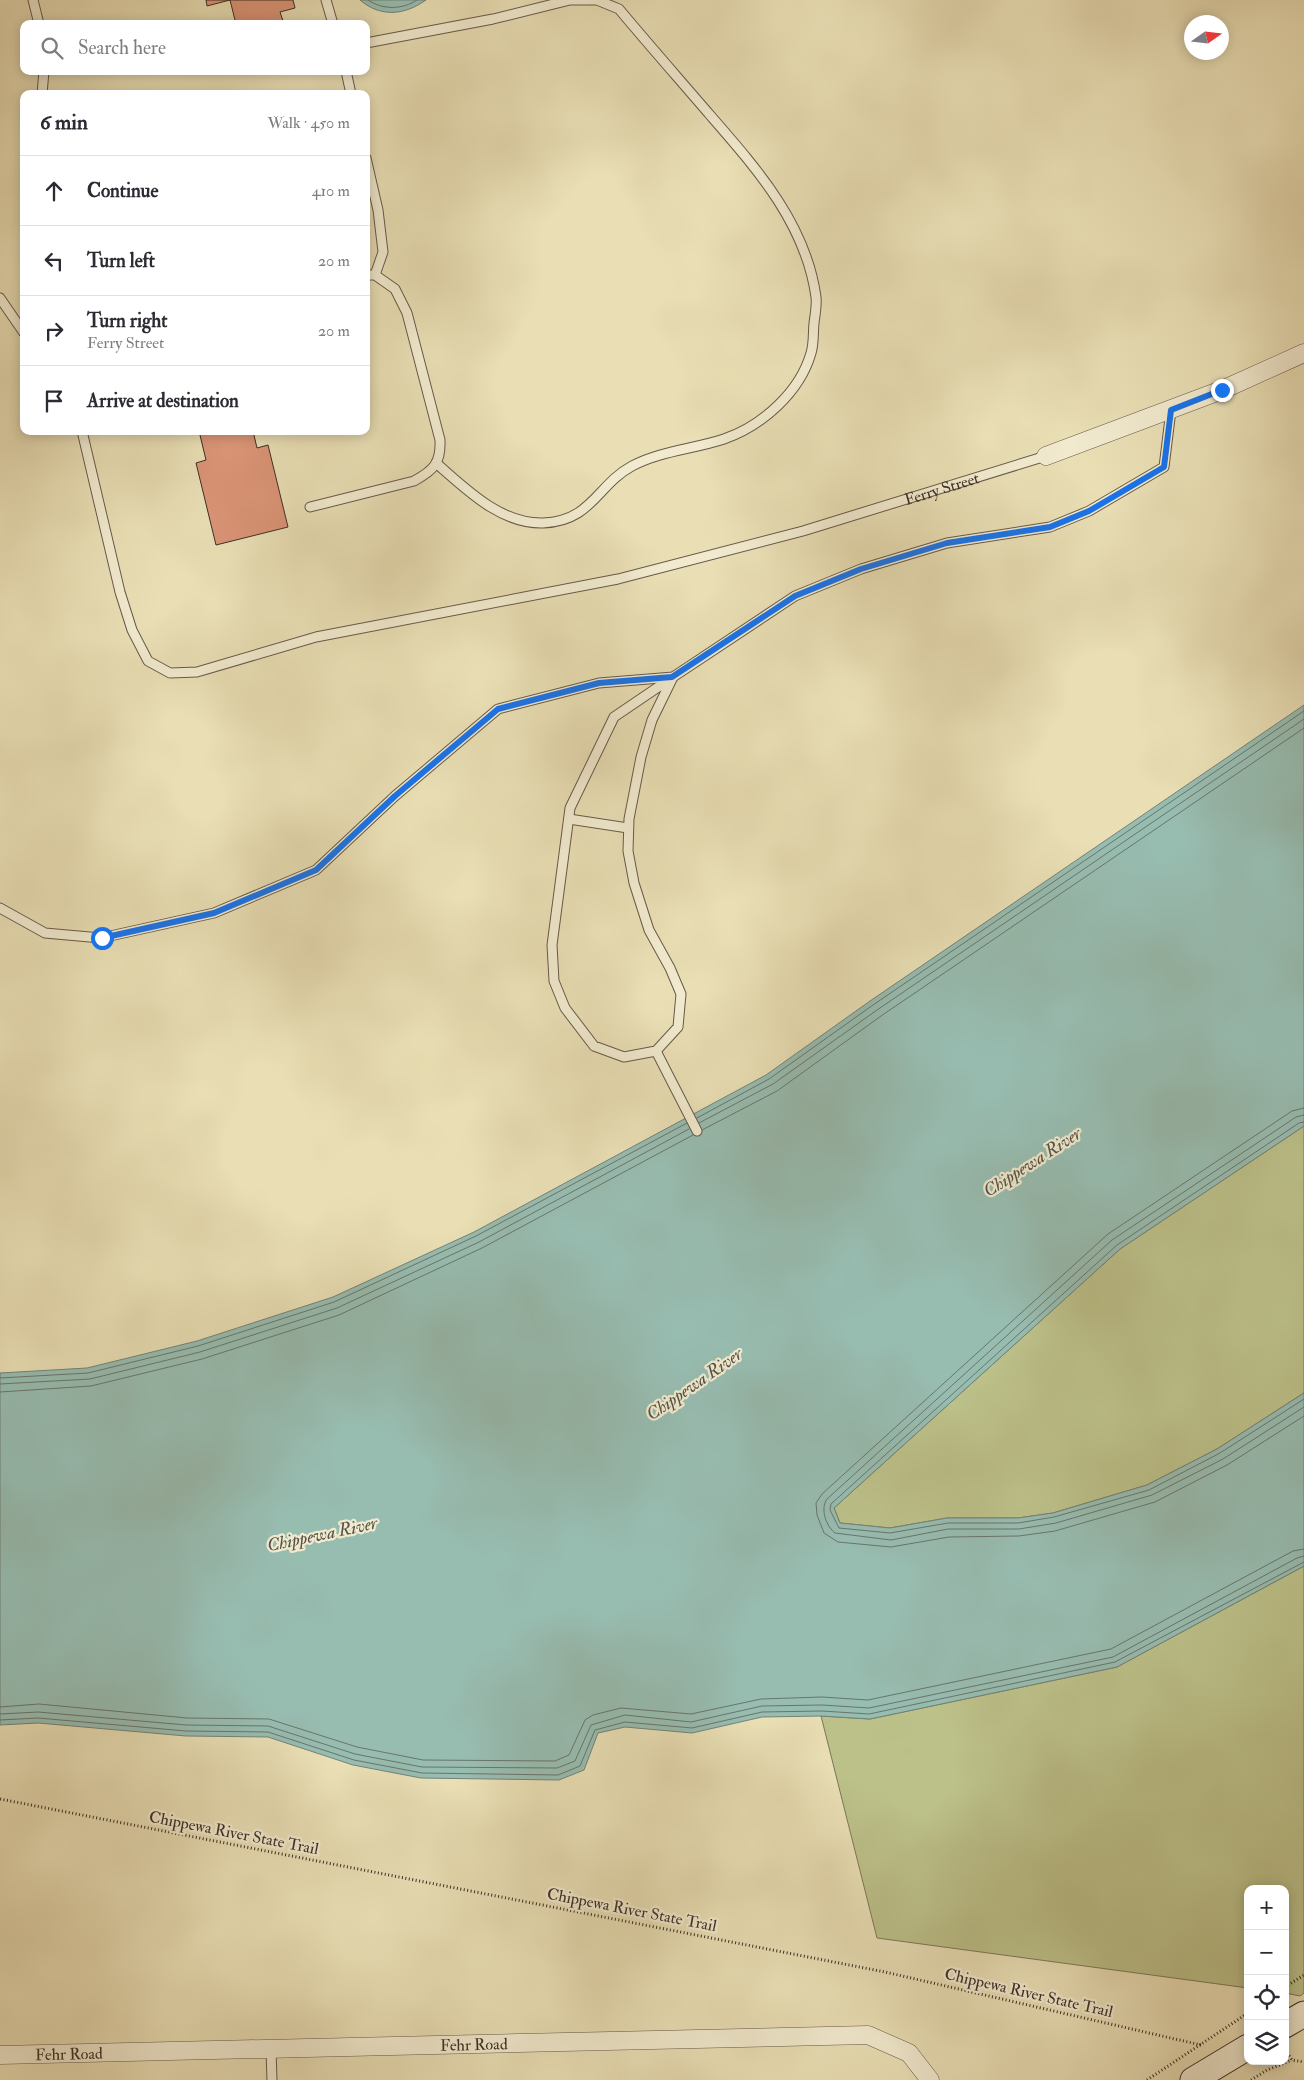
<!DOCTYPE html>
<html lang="en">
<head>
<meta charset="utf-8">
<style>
	body { margin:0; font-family:"IM FELL Double Pica",serif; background:#f2f2f3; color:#2b2b33 }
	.controls { position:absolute; right:15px; bottom:15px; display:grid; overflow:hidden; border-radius:10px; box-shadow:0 2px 12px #0003 }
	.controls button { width:45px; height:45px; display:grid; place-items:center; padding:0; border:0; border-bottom:1px solid #e1e1e2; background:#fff; color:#2b2b33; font:25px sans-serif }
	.compass { position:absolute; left:1184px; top:15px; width:45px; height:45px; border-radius:50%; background:#fff; box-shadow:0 2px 12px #0003; rotate:76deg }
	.stop { position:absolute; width:15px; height:15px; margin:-11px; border:4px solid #1a73e8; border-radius:50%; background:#fff }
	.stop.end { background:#1a73e8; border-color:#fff; box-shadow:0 1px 5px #0008 }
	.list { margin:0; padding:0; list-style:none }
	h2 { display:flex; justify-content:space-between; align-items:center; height:65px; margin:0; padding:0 20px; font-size:21px }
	h2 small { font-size:16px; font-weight:400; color:#7c7c81 }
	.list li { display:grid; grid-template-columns:32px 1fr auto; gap:15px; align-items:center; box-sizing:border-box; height:70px; padding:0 20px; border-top:1px solid #e1e1e2 }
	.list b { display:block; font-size:19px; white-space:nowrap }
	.list p { margin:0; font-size:16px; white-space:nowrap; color:#7c7c81 }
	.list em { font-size:16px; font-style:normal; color:#7c7c81 }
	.icon { flex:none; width:28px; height:28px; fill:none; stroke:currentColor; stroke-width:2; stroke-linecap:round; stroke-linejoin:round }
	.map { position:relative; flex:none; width:1304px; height:2080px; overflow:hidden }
	.search { position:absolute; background:#fff; box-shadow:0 2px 12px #0003; left:20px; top:20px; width:350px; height:55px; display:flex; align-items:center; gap:12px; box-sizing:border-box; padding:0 18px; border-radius:10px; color:#7c7c81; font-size:19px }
	.panel { position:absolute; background:#fff; box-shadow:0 2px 12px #0003; left:20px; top:90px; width:350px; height:345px; border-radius:10px }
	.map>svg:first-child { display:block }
	.green { fill:#bcc089; stroke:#7c7758 }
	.water { fill:#97bcb0; stroke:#728379 }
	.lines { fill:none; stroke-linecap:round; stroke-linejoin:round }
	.shore { stroke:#69756c; stroke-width:1 }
	.building { fill:#da9476; stroke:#3b2e27 }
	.lane-casing { stroke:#665a4a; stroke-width:11 }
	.street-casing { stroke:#665a4a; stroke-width:19 }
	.secondary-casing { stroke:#3b2e27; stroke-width:27 }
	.path { stroke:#3b2e27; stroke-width:3; stroke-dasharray:1 2.5; stroke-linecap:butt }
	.lane { stroke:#f1eace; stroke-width:9 }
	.street { stroke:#f1eace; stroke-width:18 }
	.secondary { stroke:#f1eace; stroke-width:25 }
	.route { stroke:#1a73e8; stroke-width:6 }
	.labels { text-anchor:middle; stroke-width:4.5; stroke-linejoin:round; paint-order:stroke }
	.street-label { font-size:16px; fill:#3b2e27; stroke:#f1eace }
	.water-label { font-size:18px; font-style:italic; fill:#525249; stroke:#f1eace }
</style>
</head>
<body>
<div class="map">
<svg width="1304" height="2080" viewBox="0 0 1304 2080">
	<rect width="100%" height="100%" fill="#e9deb4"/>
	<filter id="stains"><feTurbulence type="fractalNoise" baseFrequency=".004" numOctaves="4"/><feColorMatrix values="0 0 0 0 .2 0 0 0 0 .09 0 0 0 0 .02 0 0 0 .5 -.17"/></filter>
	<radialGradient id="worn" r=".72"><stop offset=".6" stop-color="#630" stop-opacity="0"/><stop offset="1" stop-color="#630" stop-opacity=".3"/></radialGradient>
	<g class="green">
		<polygon points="1304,1126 1304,1393 1217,1449 1147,1485 1053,1513 1018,1518 947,1518 890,1528 840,1523 834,1508 1120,1249"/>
		<polygon points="1304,1566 1304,1993 1300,1996 1285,1993 1285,1889 1248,1889 1248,1988 877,1938 821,1716 870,1719 1117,1667"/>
	</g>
	<g class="water">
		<path d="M 360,0 L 426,0 C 405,15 381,18 360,0 Z"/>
		<polygon points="1304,705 1304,1126 1120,1249 834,1508 840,1523 890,1528 947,1518 1018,1518 1053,1513 1147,1485 1217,1449 1304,1393 1304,1566 1117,1667 870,1719 821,1716 762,1717 692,1733 625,1727 598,1733 584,1770 559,1780 421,1778 353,1765 268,1737 186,1736 38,1723 0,1725 0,1373 87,1368 197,1341 333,1297 474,1232 766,1075 870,1001"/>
	</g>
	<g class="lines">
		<g class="shore">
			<path d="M 368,0 C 383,10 402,10 417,0"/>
			<polyline points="1304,1108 1292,1111 1108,1234 822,1494 816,1503 817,1515 824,1533 838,1542 891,1547 949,1537 1019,1536 1055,1531 1155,1502 1227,1465 1304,1416"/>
			<path d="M 1304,1115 L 1296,1117 L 1112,1240 L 827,1499 C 820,1509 826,1526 835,1533 L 891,1540 L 948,1529 L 1019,1529 L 1056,1523 L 1152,1495 L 1223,1459 L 1304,1407"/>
			<polyline points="697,1118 769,1079 873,1005 1304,711"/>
			<polyline points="1304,1122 1299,1123 1117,1245 831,1504 830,1510 839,1528 890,1533 948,1523 1018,1523 1054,1517 1149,1490 1220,1453 1304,1399"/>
			<polyline points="699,1123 773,1084 877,1010 1304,719"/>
			<polyline points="702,1130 777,1091 881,1016 1304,728"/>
			<polyline points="0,1378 88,1373 198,1346 334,1302 476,1236 687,1123"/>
			<polyline points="0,1384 90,1379 200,1352 337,1308 479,1242 689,1129"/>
			<polyline points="0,1392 91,1386 202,1359 339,1315 482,1248 693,1135"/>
			<polyline points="0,1707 39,1704 187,1718 269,1719 357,1747 423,1760 555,1761 569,1755 585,1720 593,1715 621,1708 691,1714 761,1699 822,1697 868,1700 1111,1649 1293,1551 1304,1549"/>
			<polyline points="0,1714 38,1712 186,1725 268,1726 355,1754 422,1767 557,1768 575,1761 591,1725 625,1715 691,1722 762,1706 822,1705 869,1708 1113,1657 1297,1558 1304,1556"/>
			<polyline points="0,1720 38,1718 186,1731 268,1732 354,1760 422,1773 558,1775 580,1766 595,1730 625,1722 692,1728 762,1712 822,1711 869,1714 1115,1662 1304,1562"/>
		</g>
	</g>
	<g class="building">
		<polygon points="206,0 293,0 295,8 280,12 284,24 236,24 230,0 207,6"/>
		<polygon points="199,431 253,431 257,448 268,445 288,527 216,545 196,463 206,460"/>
	</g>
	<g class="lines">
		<g class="lane-casing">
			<g id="lane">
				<polyline points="33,0 39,24"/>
				<polyline points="326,0 333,24"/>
				<path d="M 366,43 L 493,19 L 570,0 L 597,0 L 619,9 C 649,45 680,80 710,115 C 757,169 806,224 816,297 C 817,305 815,315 814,323 C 813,333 814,344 811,353 C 800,392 762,426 724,439 C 694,449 660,451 632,466 C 597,485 592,521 543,523 C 500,524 466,489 436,463"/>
				<polyline points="346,71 351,94"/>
				<polyline points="42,94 44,71"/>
				<polyline points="366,158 378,210 383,252 375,275"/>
				<polyline points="0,298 24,333"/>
				<path id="s1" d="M 82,431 L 120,592 L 132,630 L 148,661 L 170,673 L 197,672 L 316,637 L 618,579 L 803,531 L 1046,456"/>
				<path d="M 310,507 L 414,481 C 434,470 441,463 440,440 L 407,313 L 395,289 L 375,275 L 366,275"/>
				<polygon points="673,677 652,720 641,757 629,819 628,851 634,883 649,930 670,968 681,994 678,1027 656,1051 624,1057 594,1046 565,1008 554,981 552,945 570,808 614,717"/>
				<polyline points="569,819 628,828"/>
				<polyline points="0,908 45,933 101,938 214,913 316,870 395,796 498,709 599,683 673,677 795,596 861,569 947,543 1050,527 1089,511 1164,467 1171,410"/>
				<polyline points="656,1051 697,1131"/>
				<polyline points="271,2050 272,2080"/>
			</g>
		</g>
		<g class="street-casing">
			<g id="street">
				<polyline points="1046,456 1222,390 1304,353"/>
				<path id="s2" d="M 0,2055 L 868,2035 L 909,2053 L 930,2080"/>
			</g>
		</g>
		<g class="secondary-casing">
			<g id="secondary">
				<polyline points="1285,2025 1304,2014"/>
				<polyline points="1193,2080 1248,2047"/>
			</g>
		</g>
		<g class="path">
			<polyline points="0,1799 885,1972 1201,2045"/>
			<polyline points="1285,1987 1304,1975"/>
			<polyline points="1285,2050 1292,2060 1304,2062"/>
			<polyline points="1147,2080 1248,2013"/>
			<polyline points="1251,2080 1267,2070 1292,2060"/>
		</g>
		<use href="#lane" class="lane"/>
		<use href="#street" class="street"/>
		<use href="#secondary" class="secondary"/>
	</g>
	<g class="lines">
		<polyline class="route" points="102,938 214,913 316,870 395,796 498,709 599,683 672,677 795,596 861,569 947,543 1050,527 1089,511 1164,467 1171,410 1222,390"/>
	</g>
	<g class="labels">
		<g class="street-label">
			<text dy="6" stroke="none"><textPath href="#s1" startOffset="1060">Ferry Street</textPath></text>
			<text transform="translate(234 1832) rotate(11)" y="6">Chippewa River State Trail</text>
			<text transform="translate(632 1909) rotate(11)" y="6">Chippewa River State Trail</text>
			<text transform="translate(1029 1992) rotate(13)" y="6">Chippewa River State Trail</text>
			<text dy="6" stroke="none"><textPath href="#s2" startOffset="474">Fehr Road</textPath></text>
			<text dy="6" stroke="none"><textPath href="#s2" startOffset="69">Fehr Road</textPath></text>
		</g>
		<g class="water-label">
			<text transform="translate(1032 1162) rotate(-33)" y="6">Chippewa River</text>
			<text transform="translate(694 1384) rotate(-35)" y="6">Chippewa River</text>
			<text transform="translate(322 1534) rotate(-12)" y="6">Chippewa River</text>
		</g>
	</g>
	<rect width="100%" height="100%" filter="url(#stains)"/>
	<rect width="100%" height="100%" fill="url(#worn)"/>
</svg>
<div class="controls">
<button>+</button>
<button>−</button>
<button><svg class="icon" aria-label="locate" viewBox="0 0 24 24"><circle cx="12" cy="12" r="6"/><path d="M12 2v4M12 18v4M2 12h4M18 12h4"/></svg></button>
<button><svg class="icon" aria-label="layers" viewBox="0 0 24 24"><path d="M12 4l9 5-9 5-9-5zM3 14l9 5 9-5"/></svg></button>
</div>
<svg class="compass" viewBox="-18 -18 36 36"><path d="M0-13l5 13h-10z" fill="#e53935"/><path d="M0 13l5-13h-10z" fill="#7c7c81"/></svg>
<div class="stop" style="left:102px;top:938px"></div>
<div class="stop end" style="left:1222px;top:390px"></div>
<div class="search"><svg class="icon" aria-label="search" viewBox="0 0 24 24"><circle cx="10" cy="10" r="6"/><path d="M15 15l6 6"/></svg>Search here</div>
<section class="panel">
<h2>6 min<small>Walk · 450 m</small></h2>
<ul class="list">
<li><svg class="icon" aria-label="ahead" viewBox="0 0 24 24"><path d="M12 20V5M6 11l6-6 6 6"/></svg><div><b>Continue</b></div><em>410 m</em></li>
<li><svg class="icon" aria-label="left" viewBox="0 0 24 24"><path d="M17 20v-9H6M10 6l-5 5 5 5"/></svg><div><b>Turn left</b></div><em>20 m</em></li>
<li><svg class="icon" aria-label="right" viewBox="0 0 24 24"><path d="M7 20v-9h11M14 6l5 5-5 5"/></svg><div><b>Turn right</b><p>Ferry Street</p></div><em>20 m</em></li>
<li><svg class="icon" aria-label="arrive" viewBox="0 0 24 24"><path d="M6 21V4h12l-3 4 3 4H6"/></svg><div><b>Arrive at destination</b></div></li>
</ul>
</section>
</div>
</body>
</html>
